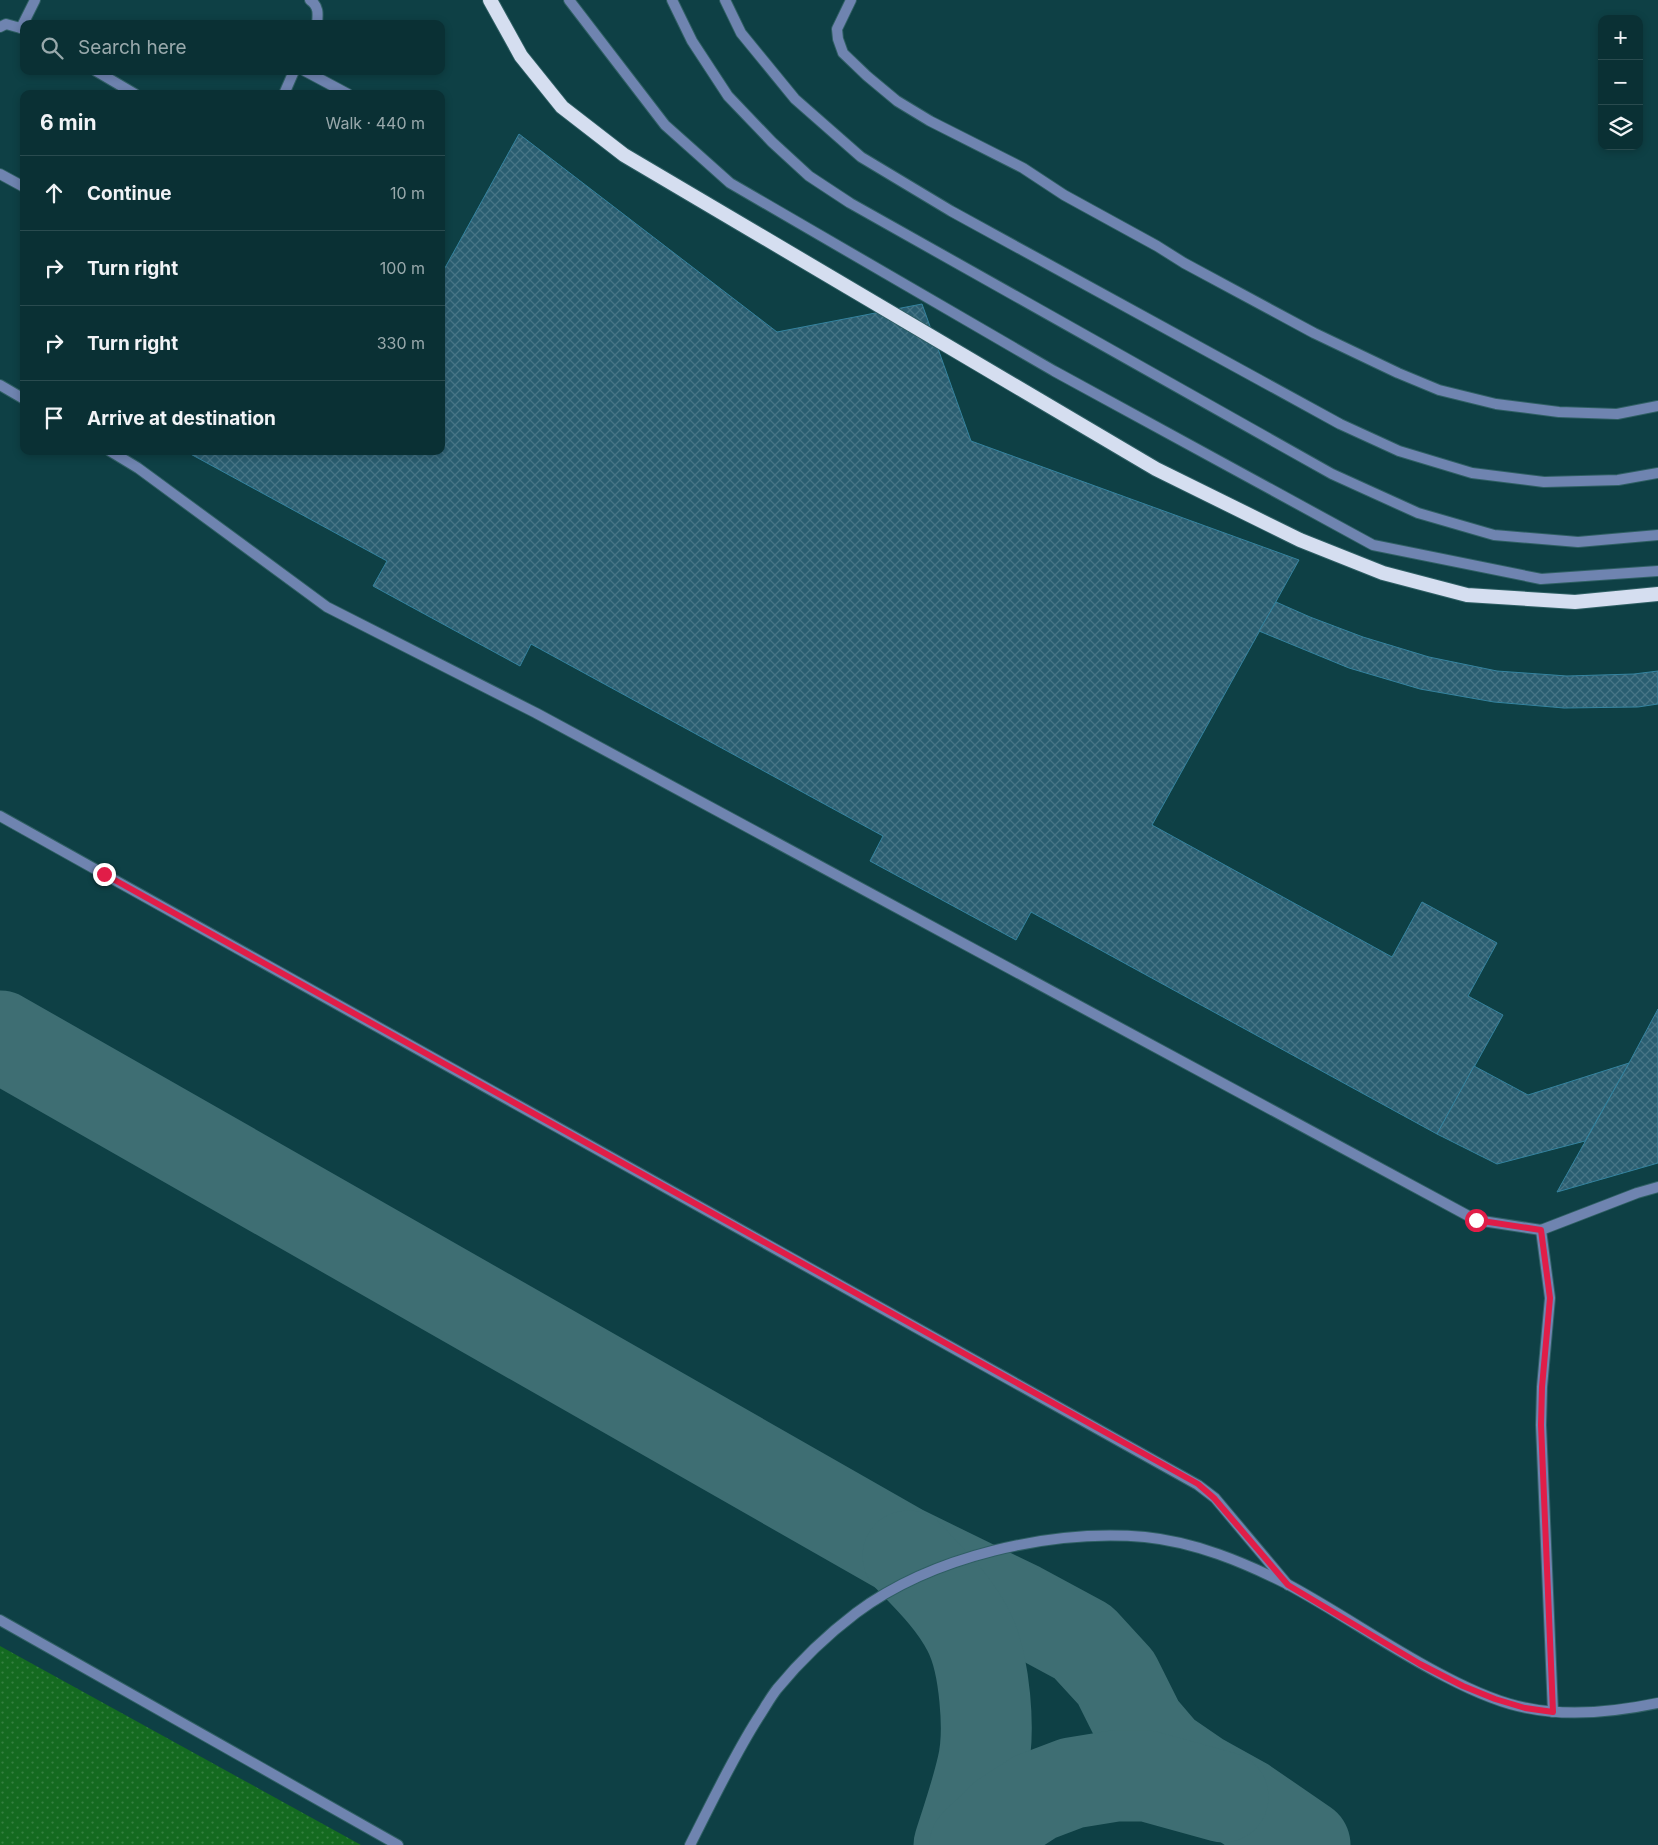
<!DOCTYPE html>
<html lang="en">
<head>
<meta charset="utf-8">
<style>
	body { margin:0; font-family:Inter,sans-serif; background:#13383c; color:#f1f3f6 }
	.controls { position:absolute; right:15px; top:15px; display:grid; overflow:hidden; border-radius:10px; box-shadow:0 2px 8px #0003 }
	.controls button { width:45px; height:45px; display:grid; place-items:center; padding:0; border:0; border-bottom:1px solid #2a4b4f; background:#0a3034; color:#f1f3f6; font:25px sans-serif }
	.stop { position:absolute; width:15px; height:15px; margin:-11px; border:4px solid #e11d48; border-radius:50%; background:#fff }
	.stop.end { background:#e11d48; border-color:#fff; box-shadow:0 1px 5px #0008 }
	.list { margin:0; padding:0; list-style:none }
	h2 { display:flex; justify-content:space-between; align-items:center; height:65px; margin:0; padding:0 20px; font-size:21px }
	h2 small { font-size:16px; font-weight:400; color:#99a9ac }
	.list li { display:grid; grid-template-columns:32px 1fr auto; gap:15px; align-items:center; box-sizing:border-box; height:75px; padding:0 20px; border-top:1px solid #2a4b4f }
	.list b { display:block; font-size:19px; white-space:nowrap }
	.list em { font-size:16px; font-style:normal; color:#99a9ac }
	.icon { flex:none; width:28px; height:28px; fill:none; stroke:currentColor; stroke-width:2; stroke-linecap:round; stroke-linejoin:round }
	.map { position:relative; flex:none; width:1658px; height:1845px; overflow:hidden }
	.search { position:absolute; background:#0a3034; box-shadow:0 2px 8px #0003; left:20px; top:20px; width:425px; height:55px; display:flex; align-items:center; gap:12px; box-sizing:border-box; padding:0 18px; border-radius:10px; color:#99a9ac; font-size:19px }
	.panel { position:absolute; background:#0a3034; box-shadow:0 2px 8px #0003; left:20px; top:90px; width:425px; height:365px; border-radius:10px }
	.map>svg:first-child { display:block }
	.green { fill:url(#green-dots) }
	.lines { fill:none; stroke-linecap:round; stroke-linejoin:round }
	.taxiway { stroke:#3e6e73; stroke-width:91 }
	.building { fill:url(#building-cross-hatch); stroke:#35839f }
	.service-casing { stroke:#2f5f64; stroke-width:12 }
	.minor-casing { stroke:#2f5f64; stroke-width:12 }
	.trunk-casing { stroke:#2f5f64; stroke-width:16 }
	.service { stroke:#6f84b0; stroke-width:10 }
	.minor { stroke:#6f84b0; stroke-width:10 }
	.trunk { stroke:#d5def0; stroke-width:14 }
	.route { stroke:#e11d48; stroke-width:6 }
</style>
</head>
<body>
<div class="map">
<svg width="1658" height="1845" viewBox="0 0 1658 1845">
	<defs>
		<pattern id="green-dots" width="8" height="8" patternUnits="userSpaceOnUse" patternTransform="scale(1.25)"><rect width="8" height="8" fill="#146a20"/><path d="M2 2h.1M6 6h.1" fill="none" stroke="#358041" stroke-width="1.8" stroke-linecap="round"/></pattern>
		<pattern id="building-cross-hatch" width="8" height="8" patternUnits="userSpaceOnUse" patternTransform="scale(1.25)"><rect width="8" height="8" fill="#2a5e71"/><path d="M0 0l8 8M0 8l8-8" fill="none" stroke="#477586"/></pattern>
	</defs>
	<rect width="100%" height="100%" fill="#0e4045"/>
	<polygon class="green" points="0,1646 361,1845 0,1845"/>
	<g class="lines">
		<g class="taxiway">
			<polyline points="0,1036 903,1551 1020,1608 1083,1642 1116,1678 1140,1726 1164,1754 1199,1778 1244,1803 1305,1845"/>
			<path d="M 908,1556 C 930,1579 953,1601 968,1630 C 985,1662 991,1733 982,1768 C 976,1794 967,1820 959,1845"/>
			<polyline points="975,1845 1004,1817 1035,1797 1072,1783 1115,1776 1147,1776 1223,1797"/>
		</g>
	</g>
	<g class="building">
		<polygon points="519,134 777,332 922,304 971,441 1299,560 1152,825 1392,957 1422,902 1497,943 1468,996 1503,1015 1437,1134 1031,912 1016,940 870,861 883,836 531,644 520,666 373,586 387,561 185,451 441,451 441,275"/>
		<polygon points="1276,602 1310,617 1363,637 1429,657 1497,671 1567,676 1634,674 1658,671 1658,704 1638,707 1564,708 1494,702 1420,689 1349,668 1259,631"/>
		<polygon points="1658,1009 1658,1163 1557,1192 1629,1063"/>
		<polygon points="1629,1063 1585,1141 1497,1164 1437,1134 1474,1066 1528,1095"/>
	</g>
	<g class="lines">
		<g class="service-casing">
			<g id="service">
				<path d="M 310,0 C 319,6 318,14 317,24"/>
				<polyline points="851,0 837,29 838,39 843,53 867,76 897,101 930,121 1023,168 1064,195 1157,246 1184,263 1314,333 1398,373 1439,390 1496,404 1559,412 1617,414 1658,406"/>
				<polyline points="0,27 6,24 24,29"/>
				<polyline points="21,28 35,0"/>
				<polyline points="96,71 135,94"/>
				<polyline points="305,71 348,94"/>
				<polyline points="284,94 294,71"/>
				<polyline points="0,174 24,187"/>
				<polyline points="0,385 24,399"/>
				<polyline points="110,451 138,468 327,607 536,713 1476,1220 1541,1230 1637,1193 1658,1187"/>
				<polyline points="0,816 1198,1485 1215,1498 1288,1585"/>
				<polyline points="1541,1230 1550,1298 1542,1387 1541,1425 1553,1712"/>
				<polyline points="0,1620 398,1845"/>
				<path d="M 690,1845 C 712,1802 732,1759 758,1718 C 764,1709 770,1698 777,1689 C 800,1661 827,1635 856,1613 C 932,1556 1051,1529 1145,1537 C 1195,1542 1243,1562 1287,1584 C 1341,1613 1391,1649 1446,1677 C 1471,1690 1499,1703 1527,1708 C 1570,1717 1615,1712 1658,1703"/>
			</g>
		</g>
		<g class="minor-casing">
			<g id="minor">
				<polyline points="569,0 665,125 730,183 1054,371 1373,545 1541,579 1658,571"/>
				<polyline points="672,0 692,41 728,96 772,142 809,176 850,203 1332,474 1418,513 1494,535 1578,542 1658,535"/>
				<polyline points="725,0 741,33 795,99 861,157 951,211 1340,424 1399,451 1472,473 1544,482 1618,480 1658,473"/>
			</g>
		</g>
		<g class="trunk-casing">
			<polyline id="trunk" points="490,0 521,56 562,107 624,155 1156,469 1300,540 1383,573 1467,595 1575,602 1658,594"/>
		</g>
		<use href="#service" class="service"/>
		<use href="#minor" class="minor"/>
		<use href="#trunk" class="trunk"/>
	</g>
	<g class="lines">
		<polyline class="route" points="104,874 1198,1484 1214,1498 1288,1585 1420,1664 1463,1686 1495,1699 1525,1708 1553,1712 1541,1425 1542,1387 1550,1298 1541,1230 1476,1220"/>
	</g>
</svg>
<div class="controls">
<button>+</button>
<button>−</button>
<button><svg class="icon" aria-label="layers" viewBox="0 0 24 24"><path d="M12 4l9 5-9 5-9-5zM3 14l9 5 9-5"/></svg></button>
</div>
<div class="stop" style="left:1476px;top:1220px"></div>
<div class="stop end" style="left:104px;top:874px"></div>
<div class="search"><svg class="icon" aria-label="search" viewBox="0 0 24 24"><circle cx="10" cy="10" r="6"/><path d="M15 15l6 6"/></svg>Search here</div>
<section class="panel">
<h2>6 min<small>Walk · 440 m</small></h2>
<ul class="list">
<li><svg class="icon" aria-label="ahead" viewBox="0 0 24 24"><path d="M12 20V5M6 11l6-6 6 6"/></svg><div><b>Continue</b></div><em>10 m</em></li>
<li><svg class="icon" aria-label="right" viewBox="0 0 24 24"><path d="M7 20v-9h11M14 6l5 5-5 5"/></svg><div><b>Turn right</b></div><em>100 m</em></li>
<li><svg class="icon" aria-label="right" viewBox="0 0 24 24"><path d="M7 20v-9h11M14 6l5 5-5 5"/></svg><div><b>Turn right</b></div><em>330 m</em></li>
<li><svg class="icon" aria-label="arrive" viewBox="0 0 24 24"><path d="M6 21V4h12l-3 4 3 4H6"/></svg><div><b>Arrive at destination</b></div></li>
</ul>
</section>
</div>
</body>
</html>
